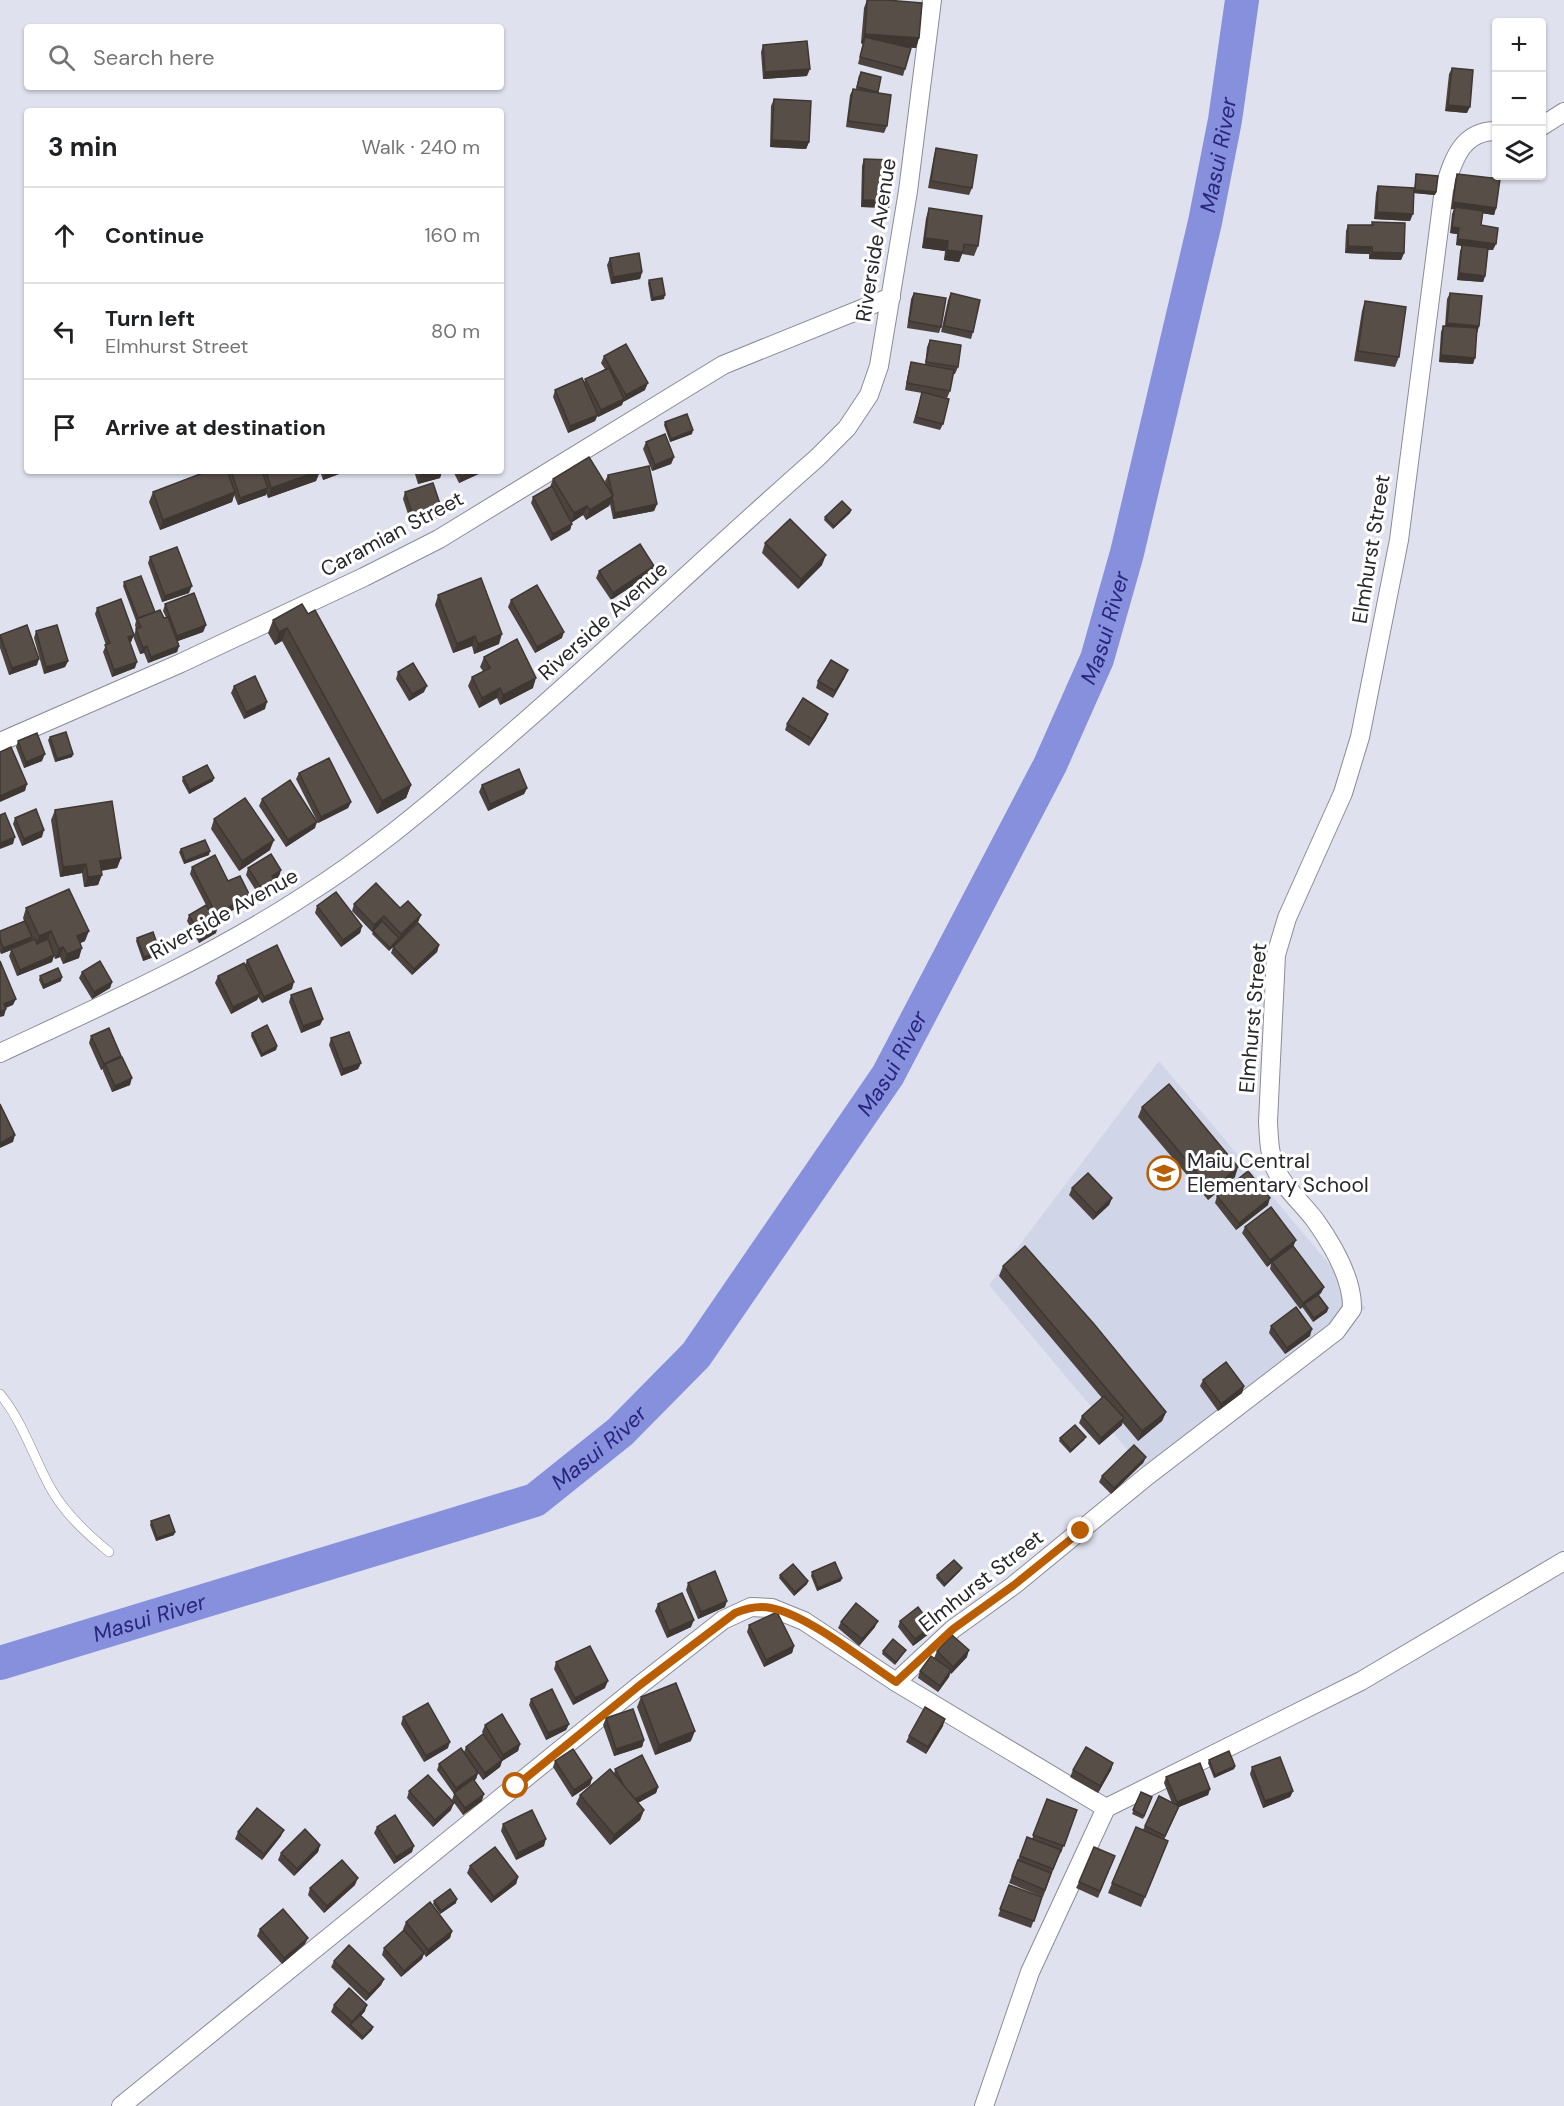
<!DOCTYPE html>
<html lang="en">
<head>
<meta charset="utf-8">
<style>
	body { margin:0; font-family:"DM Sans",sans-serif; background:#f6f6f6; color:#202124 }
	.controls { position:absolute; right:18px; top:18px; display:grid; overflow:hidden; border-radius:6px; box-shadow:0 2px 4px #0004 }
	.controls button { width:54px; height:54px; display:grid; place-items:center; padding:0; border:0; border-bottom:2px solid #e0e0e0; background:#fff; color:#202124; font:30px sans-serif }
	.stop { position:absolute; width:18px; height:18px; margin:-14px; border:4px solid #ba5e05; border-radius:50%; background:#fff }
	.stop.end { background:#ba5e05; border-color:#fff; box-shadow:0 2px 6px #0008 }
	.list { margin:0; padding:0; list-style:none }
	h2 { display:flex; justify-content:space-between; align-items:center; height:78px; margin:0; padding:0 24px; font-size:26px }
	h2 small { font-size:20px; font-weight:400; color:#757577 }
	.list li { display:grid; grid-template-columns:39px 1fr auto; gap:18px; align-items:center; box-sizing:border-box; height:96px; padding:0 24px; border-top:2px solid #e0e0e0 }
	.list b { display:block; font-size:22px; white-space:nowrap }
	.list p { margin:0; font-size:20px; white-space:nowrap; color:#757577 }
	.list em { font-size:20px; font-style:normal; color:#757577 }
	.icon { flex:none; width:33px; height:33px; fill:none; stroke:currentColor; stroke-width:2; stroke-linecap:round; stroke-linejoin:round }
	.map { position:relative; flex:none; width:1564px; height:2106px; overflow:hidden }
	.search { position:absolute; background:#fff; box-shadow:0 2px 4px #0004; left:24px; top:24px; width:480px; height:66px; display:flex; align-items:center; gap:15px; box-sizing:border-box; padding:0 21px; border-radius:6px; color:#757577; font-size:22px }
	.panel { position:absolute; background:#fff; box-shadow:0 2px 4px #0004; left:24px; top:108px; width:480px; height:366px; border-radius:6px }
	.map>svg:first-child { display:block }
	.built { fill:#d1d5e8 }
	.lines { fill:none; stroke-linecap:round; stroke-linejoin:round }
	.river { stroke:#8690dc; stroke-width:34 }
	.service-casing { stroke:#8a8c97; stroke-width:10 }
	.minor-casing { stroke:#8a8c97; stroke-width:20 }
	.service { stroke:#fff; stroke-width:9 }
	.minor { stroke:#fff; stroke-width:18 }
	.wall { fill:#4c433e }
	.shaded-wall { fill:#3e3732 }
	.building { fill:#584e48; stroke:#3e3732; stroke-width:1.5 }
	.route { stroke:#ba5e05; stroke-width:8 }
	.labels { text-anchor:middle; stroke-width:6; stroke-linejoin:round; paint-order:stroke }
	.street-label { font-size:21px; fill:#27272c; stroke:#fff }
	.poi-label { font-size:21px; fill:#27272c; stroke:#fff; text-anchor:start }
	.water-label { font-size:22px; font-style:italic; fill:#29247d; stroke:#fff }
</style>
</head>
<body>
<div class="map">
<svg width="1564" height="2106" viewBox="0 0 1564 2106">
	<rect width="100%" height="100%" fill="#dfe2ee"/>
	<polygon class="built" points="1159,1061 1366,1308 1146,1472 989,1285"/>
	<g class="lines">
		<path class="river" id="s1" d="M 0,1663 L 535,1500 L 620,1432 L 696,1355 L 888,1075 L 1050,765 L 1097,659 L 1127,553 L 1205,222 L 1225,120 L 1242,0"/>
		<g class="service-casing">
			<path id="service" d="M 0,1394 C 23,1422 33,1456 50,1487 C 64,1513 87,1534 109,1552"/>
		</g>
		<g class="minor-casing">
			<g id="minor">
				<polyline points="1542,126 1564,112"/>
				<polyline points="0,742 181,663 364,577 439,539 723,365 891,297"/>
				<path d="M 0,1053 C 103,1005 209,958 304,896 C 366,857 423,810 478,762 C 594,664 703,558 817,458 L 847,428 L 869,395 L 879,366 L 908,191 L 932,0"/>
				<path d="M 896,1682 L 953,1629 L 1014,1585 L 1147,1476 L 1336,1331 L 1352,1309 C 1353,1279 1332,1244 1315,1220 C 1302,1203 1284,1188 1275,1168 C 1269,1153 1269,1138 1268,1122 L 1276,955 L 1287,918 L 1343,793 L 1360,737 L 1399,540 L 1444,189 C 1453,161 1461,131 1496,131"/>
				<polyline points="121,2106 640,1685 723,1620 751,1607 772,1608 804,1621 896,1682 1106,1808"/>
				<polyline points="984,2106 1030,1972 1106,1808 1361,1681 1564,1561"/>
			</g>
		</g>
		<use href="#service" class="service"/>
		<use href="#minor" class="minor"/>
	</g>
	<g class="wall">
		<polygon points="867,0 919,38 916,48 908,47 905,69 903,76 858,64 863,44 861,43 864,8"/>
		<polygon points="763,45 807,76 763,79 761,52"/>
		<polygon points="1452,68 1467,113 1445,111 1449,74"/>
		<polygon points="859,75 878,93 887,126 884,133 846,127 850,95 853,89 856,89"/>
		<polygon points="774,99 809,142 806,149 770,147 771,106"/>
		<polygon points="936,148 972,188 969,195 928,188 934,155"/>
		<polygon points="864,159 889,208 861,207 862,166"/>
		<polygon points="1416,174 1436,192 1435,195 1414,193 1410,221 1374,219 1376,193 1378,186 1414,191"/>
		<polygon points="1457,174 1496,208 1494,215 1483,213 1481,225 1493,250 1488,250 1485,276 1483,282 1457,280 1460,251 1462,246 1456,245 1457,234 1450,233 1452,214 1454,209 1451,209 1455,180"/>
		<polygon points="929,208 978,246 974,256 962,254 959,262 944,260 945,251 922,248 926,218"/>
		<polygon points="1372,222 1404,253 1401,260 1369,259 1369,254 1345,253 1346,231 1348,225 1371,225"/>
		<polygon points="610,258 642,272 640,279 611,284 607,265"/>
		<polygon points="649,280 664,299 651,301 648,283"/>
		<polygon points="914,293 941,327 939,333 907,328 911,299"/>
		<polygon points="951,293 973,332 971,339 941,332 948,300"/>
		<polygon points="1450,293 1479,326 1477,333 1473,364 1439,362 1441,332 1443,326 1445,326 1447,299"/>
		<polygon points="1365,301 1399,357 1395,367 1354,361 1362,311"/>
		<polygon points="930,340 958,367 955,374 953,374 950,391 947,398 935,396 943,424 940,430 913,423 922,393 905,390 909,369 911,362 925,365 927,347"/>
		<polygon points="604,356 645,390 623,402 622,405 598,417 597,415 595,421 568,433 553,397 555,390 584,383 585,379 605,369 601,363"/>
		<polygon points="665,422 692,434 670,442 664,425"/>
		<polygon points="646,442 674,457 671,464 652,471 643,449"/>
		<polygon points="229,471 347,471 323,480 320,471 316,481 268,498 266,493 266,495 238,505 234,495 232,502 160,530 149,502 153,492 228,474"/>
		<polygon points="414,471 442,471 440,478 418,484"/>
		<polygon points="453,471 485,471 459,483"/>
		<polygon points="608,475 657,504 654,511 613,519 610,504 609,506 586,520 583,515 572,522 570,530 551,541 531,503 533,497 550,487 553,479 606,485 605,481"/>
		<polygon points="405,492 442,510 440,517 412,526 403,499"/>
		<polygon points="851,510 850,513 833,529 824,520 825,517"/>
		<polygon points="765,543 822,565 798,589 762,553"/>
		<polygon points="150,557 189,593 162,602 148,563"/>
		<polygon points="599,571 652,573 611,600 596,578"/>
		<polygon points="124,582 155,612 164,618 166,617 163,611 165,604 206,625 203,632 178,641 179,646 177,652 148,663 144,653 140,654 133,636 131,642 130,642 135,668 112,677 103,652 106,645 95,614 97,608 134,635 136,629 135,625 136,621 123,586"/>
		<polygon points="438,595 499,644 474,654 472,646 453,653 435,605"/>
		<polygon points="511,600 562,638 535,653 508,607"/>
		<polygon points="308,614 411,785 406,798 377,814 282,641 275,645 268,633 273,620"/>
		<polygon points="36,631 68,661 65,667 44,674 34,638"/>
		<polygon points="0,635 37,665 9,675 0,648"/>
		<polygon points="484,657 533,688 500,705 497,698 479,708 468,686 472,677 483,671 480,667"/>
		<polygon points="398,672 424,692 409,701 396,679"/>
		<polygon points="845,677 833,698 816,688 818,681"/>
		<polygon points="234,686 265,709 244,719 231,693"/>
		<polygon points="828,714 826,720 809,746 785,730 787,724"/>
		<polygon points="50,737 73,754 72,757 55,762 48,740"/>
		<polygon points="18,741 42,761 24,768 16,747"/>
		<polygon points="299,773 351,802 348,808 318,823 296,779"/>
		<polygon points="183,777 213,781 189,794 182,781"/>
		<polygon points="482,785 527,788 524,794 488,811 479,792"/>
		<polygon points="262,799 315,828 286,847 259,806"/>
		<polygon points="55,810 121,858 117,868 101,871 98,885 84,887 82,873 60,877 51,820"/>
		<polygon points="15,818 42,837 22,846 13,824"/>
		<polygon points="214,819 270,850 239,871 211,829"/>
		<polygon points="181,849 209,855 184,864 179,852"/>
		<polygon points="192,867 228,881 247,903 214,920 216,933 199,943 187,921 189,915 206,905 190,874"/>
		<polygon points="248,868 279,877 274,880 276,883 273,889 260,897 246,875"/>
		<polygon points="354,904 400,908 421,915 418,922 389,951 372,934 373,931 376,928 372,932 352,911"/>
		<polygon points="317,906 362,926 360,933 341,947 315,913"/>
		<polygon points="26,908 85,941 80,943 79,958 63,964 60,957 55,959 54,956 52,962 17,976 9,956 11,950 1,954 0,952 0,931 24,921 23,918"/>
		<polygon points="137,938 159,955 143,961 136,941"/>
		<polygon points="439,945 437,952 412,975 391,953 393,947"/>
		<polygon points="247,960 292,989 262,1003 258,997 257,1000 231,1014 215,983 218,976 245,965"/>
		<polygon points="82,972 112,982 110,988 92,999 79,978"/>
		<polygon points="40,976 61,981 43,989 39,980"/>
		<polygon points="291,995 323,1019 320,1025 301,1033 289,1002"/>
		<polygon points="252,1033 277,1046 276,1050 261,1057 251,1036"/>
		<polygon points="91,1036 121,1056 120,1058 130,1085 112,1092 103,1071 103,1069 101,1070 89,1043"/>
		<polygon points="331,1038 361,1063 358,1069 341,1076 329,1045"/>
		<polygon points="1142,1107 1235,1177 1208,1200 1138,1117"/>
		<polygon points="1072,1188 1112,1198 1109,1205 1093,1220 1069,1195"/>
		<polygon points="1217,1196 1268,1205 1236,1230 1215,1203"/>
		<polygon points="1245,1227 1293,1247 1324,1287 1321,1293 1319,1295 1328,1308 1327,1312 1313,1322 1303,1308 1303,1307 1300,1309 1270,1269 1271,1264 1267,1267 1242,1233"/>
		<polygon points="1003,1266 1166,1412 1162,1421 1138,1441 1122,1422 1122,1425 1099,1445 1079,1423 1082,1416 1102,1398 999,1276"/>
		<polygon points="1271,1326 1310,1336 1285,1354 1269,1333"/>
		<polygon points="1203,1380 1244,1386 1242,1393 1218,1411 1200,1386"/>
		<polygon points="1060,1438 1084,1440 1070,1453 1059,1441"/>
		<polygon points="1146,1457 1143,1463 1111,1494 1099,1482 1102,1476"/>
		<polygon points="151,1521 174,1535 156,1541 150,1525"/>
		<polygon points="960,1571 944,1587 936,1578 937,1575"/>
		<polygon points="812,1572 841,1581 817,1591 811,1576"/>
		<polygon points="780,1575 808,1581 807,1584 794,1596 779,1578"/>
		<polygon points="688,1583 725,1607 698,1619 686,1590"/>
		<polygon points="658,1604 691,1627 667,1638 655,1611"/>
		<polygon points="900,1621 930,1633 913,1646 898,1627"/>
		<polygon points="841,1622 875,1627 859,1646 838,1628"/>
		<polygon points="749,1625 794,1646 792,1653 764,1667 747,1632"/>
		<polygon points="883,1651 904,1653 895,1665 882,1654"/>
		<polygon points="937,1651 967,1657 951,1674 950,1673 949,1677 938,1692 918,1678 920,1671 934,1658"/>
		<polygon points="556,1662 605,1688 573,1705 554,1669"/>
		<polygon points="641,1697 691,1741 655,1755 637,1707"/>
		<polygon points="531,1699 569,1724 566,1730 546,1740 529,1705"/>
		<polygon points="403,1717 448,1748 424,1762 401,1724"/>
		<polygon points="606,1718 644,1740 642,1747 614,1756 603,1725"/>
		<polygon points="485,1725 520,1744 518,1751 502,1761 500,1767 483,1780 478,1773 476,1779 474,1781 482,1801 463,1815 452,1800 454,1794 437,1770 439,1764 464,1752 466,1747 492,1746 482,1732"/>
		<polygon points="943,1726 926,1754 906,1742 909,1736"/>
		<polygon points="1209,1760 1235,1766 1234,1769 1214,1778 1208,1763"/>
		<polygon points="555,1761 592,1778 590,1785 572,1797 553,1767"/>
		<polygon points="1113,1763 1111,1770 1098,1793 1070,1777 1073,1770"/>
		<polygon points="1252,1767 1293,1791 1290,1797 1263,1808 1250,1774"/>
		<polygon points="615,1769 658,1787 656,1793 638,1803 644,1810 640,1820 610,1845 576,1804 580,1795 614,1774"/>
		<polygon points="1166,1777 1210,1789 1208,1795 1179,1807 1164,1839 1168,1841 1141,1907 1108,1893 1112,1883 1145,1826 1172,1803 1164,1783"/>
		<polygon points="409,1791 451,1810 433,1827 407,1798"/>
		<polygon points="1141,1792 1152,1797 1143,1819 1132,1814"/>
		<polygon points="1047,1799 1077,1810 1061,1853 1060,1852 1043,1897 1009,1883 1027,1837 1032,1839"/>
		<polygon points="503,1824 544,1846 516,1860 501,1831"/>
		<polygon points="377,1827 412,1852 394,1864 374,1833"/>
		<polygon points="238,1832 281,1836 262,1860 235,1839"/>
		<polygon points="320,1845 318,1852 294,1876 278,1860 281,1853"/>
		<polygon points="1115,1856 1098,1898 1076,1888 1079,1882"/>
		<polygon points="470,1866 518,1877 516,1884 491,1903 467,1873"/>
		<polygon points="355,1885 324,1913 308,1895 310,1888"/>
		<polygon points="1009,1885 1042,1897 1031,1928 998,1916"/>
		<polygon points="434,1901 456,1903 440,1914 433,1904"/>
		<polygon points="406,1922 452,1931 450,1938 426,1957 424,1954 422,1959 401,1977 382,1955 384,1948 404,1930 403,1929"/>
		<polygon points="260,1929 305,1944 282,1964 257,1936"/>
		<polygon points="334,1961 384,1979 381,1985 366,2001 331,1967"/>
		<polygon points="334,2005 365,2011 361,2016 372,2030 362,2040 331,2012"/>
	</g>
	<g class="shaded-wall">
		<polygon points="865,34 919,38 916,48 864,44 865,37 863,44 861,43"/>
		<polygon points="810,69 807,76 763,79 765,72"/>
		<polygon points="1448,105 1470,107 1467,113 1445,111"/>
		<polygon points="772,140 809,142 806,149 770,147"/>
		<polygon points="1415,190 1436,192 1435,195 1413,193"/>
		<polygon points="863,200 891,201 889,208 861,207"/>
		<polygon points="1453,202 1496,208 1494,215 1451,209"/>
		<polygon points="1377,212 1413,214 1410,221 1374,219"/>
		<polygon points="1452,227 1459,228 1457,234 1450,233"/>
		<polygon points="925,238 948,241 945,251 922,248"/>
		<polygon points="1458,239 1496,244 1493,250 1456,245"/>
		<polygon points="1348,246 1372,247 1369,254 1345,253"/>
		<polygon points="947,250 963,252 959,262 944,260"/>
		<polygon points="1372,252 1404,253 1401,260 1369,259"/>
		<polygon points="642,272 640,279 611,284 613,277"/>
		<polygon points="1459,273 1485,276 1483,282 1457,280"/>
		<polygon points="665,295 664,299 651,301 653,298"/>
		<polygon points="1447,323 1479,326 1477,333 1444,329"/>
		<polygon points="1441,355 1475,358 1473,364 1439,362"/>
		<polygon points="648,383 645,390 623,402 626,395"/>
		<polygon points="624,399 622,405 598,417 601,410"/>
		<polygon points="598,415 595,421 568,433 570,426"/>
		<polygon points="693,430 692,434 670,442 671,439"/>
		<polygon points="674,457 671,464 652,471 655,465"/>
		<polygon points="320,471 316,481 268,498 271,488"/>
		<polygon points="332,471 347,471 323,480 325,473"/>
		<polygon points="432,471 442,471 440,478 418,484 421,474"/>
		<polygon points="473,471 485,471 459,483 461,477"/>
		<polygon points="268,488 266,495 238,505 240,498"/>
		<polygon points="235,492 232,502 160,530 163,520"/>
		<polygon points="613,496 609,506 586,520 590,510"/>
		<polygon points="657,504 654,511 613,519 615,513"/>
		<polygon points="587,506 583,515 571,523 574,513"/>
		<polygon points="442,510 440,517 412,526 414,519"/>
		<polygon points="851,510 850,513 833,529 834,526"/>
		<polygon points="572,524 570,530 551,541 553,534"/>
		<polygon points="826,555 822,565 798,589 801,579"/>
		<polygon points="654,566 652,573 611,600 613,593"/>
		<polygon points="192,586 189,593 162,602 165,596"/>
		<polygon points="206,625 203,632 175,642 177,636"/>
		<polygon points="287,628 282,641 275,645 279,632"/>
		<polygon points="564,632 562,638 535,653 537,647"/>
		<polygon points="502,634 499,644 474,654 478,644"/>
		<polygon points="134,635 131,642 126,643 128,637"/>
		<polygon points="475,636 472,646 453,653 457,644"/>
		<polygon points="147,646 144,653 140,654 143,648"/>
		<polygon points="179,646 177,652 148,663 151,657"/>
		<polygon points="39,659 37,665 9,675 12,668"/>
		<polygon points="68,661 65,667 44,674 46,667"/>
		<polygon points="137,662 135,668 112,677 114,670"/>
		<polygon points="848,670 845,677 833,698 835,691"/>
		<polygon points="536,678 533,688 500,705 503,695"/>
		<polygon points="427,686 424,692 409,701 412,694"/>
		<polygon points="500,688 497,698 479,708 482,698"/>
		<polygon points="267,702 265,709 244,719 246,712"/>
		<polygon points="828,714 826,720 809,746 812,739"/>
		<polygon points="45,754 42,761 24,768 26,762"/>
		<polygon points="73,754 72,757 55,762 57,759"/>
		<polygon points="214,778 213,781 189,794 190,790"/>
		<polygon points="27,784 25,791 0,802 0,796"/>
		<polygon points="411,785 406,798 377,814 382,801"/>
		<polygon points="527,788 524,794 488,811 490,804"/>
		<polygon points="351,802 348,808 318,823 321,817"/>
		<polygon points="317,822 315,828 286,847 288,840"/>
		<polygon points="44,830 42,837 22,846 24,839"/>
		<polygon points="15,837 13,844 0,849 0,843"/>
		<polygon points="274,840 270,850 239,871 242,861"/>
		<polygon points="210,851 209,855 184,864 185,861"/>
		<polygon points="121,858 117,868 96,871 100,861"/>
		<polygon points="86,864 82,873 60,877 63,867"/>
		<polygon points="281,870 279,877 269,882 272,876"/>
		<polygon points="102,875 98,885 84,887 88,877"/>
		<polygon points="276,883 273,889 260,897 263,891"/>
		<polygon points="250,896 247,903 213,920 216,914"/>
		<polygon points="421,915 418,922 399,941 401,934"/>
		<polygon points="384,916 381,923 372,932 374,925"/>
		<polygon points="362,926 360,933 341,947 343,940"/>
		<polygon points="218,927 216,933 199,943 201,936"/>
		<polygon points="51,931 47,941 36,946 39,936"/>
		<polygon points="89,931 85,941 74,946 77,936"/>
		<polygon points="32,937 29,943 1,954 3,948"/>
		<polygon points="399,938 398,941 389,951 390,948"/>
		<polygon points="439,945 437,952 412,975 414,969"/>
		<polygon points="63,947 60,957 55,959 59,949"/>
		<polygon points="82,948 79,958 63,964 67,954"/>
		<polygon points="160,952 159,955 143,961 144,957"/>
		<polygon points="54,955 52,962 17,976 20,970"/>
		<polygon points="62,977 61,981 43,989 44,985"/>
		<polygon points="112,982 110,988 92,999 94,992"/>
		<polygon points="294,982 292,989 262,1003 264,997"/>
		<polygon points="260,994 257,1000 231,1014 233,1007"/>
		<polygon points="16,999 13,1005 1,1010 4,1004"/>
		<polygon points="6,1009 4,1016 0,1017 0,1012"/>
		<polygon points="323,1019 320,1025 301,1033 303,1026"/>
		<polygon points="277,1046 276,1050 261,1057 262,1054"/>
		<polygon points="121,1056 119,1063 105,1064 103,1069 101,1070 104,1064"/>
		<polygon points="361,1063 358,1069 341,1076 343,1069"/>
		<polygon points="132,1078 130,1085 112,1092 115,1086"/>
		<polygon points="15,1135 13,1142 0,1148 0,1143"/>
		<polygon points="1238,1167 1235,1177 1208,1200 1211,1190"/>
		<polygon points="1112,1198 1109,1205 1093,1220 1096,1213"/>
		<polygon points="1270,1198 1268,1205 1236,1230 1239,1223"/>
		<polygon points="1296,1240 1293,1247 1272,1262 1267,1267 1270,1260"/>
		<polygon points="1324,1287 1321,1293 1305,1306 1304,1304 1303,1307 1300,1309 1303,1303"/>
		<polygon points="1328,1308 1327,1312 1313,1322 1314,1318"/>
		<polygon points="1312,1329 1310,1336 1285,1354 1287,1348"/>
		<polygon points="1244,1386 1242,1393 1218,1411 1221,1404"/>
		<polygon points="1166,1412 1162,1421 1138,1441 1142,1431"/>
		<polygon points="1124,1418 1122,1425 1099,1445 1101,1438"/>
		<polygon points="1086,1437 1084,1440 1070,1453 1071,1450"/>
		<polygon points="1146,1457 1143,1463 1111,1494 1114,1488"/>
		<polygon points="175,1532 174,1535 156,1541 157,1538"/>
		<polygon points="962,1568 960,1571 944,1587 945,1584"/>
		<polygon points="842,1578 841,1581 817,1591 818,1588"/>
		<polygon points="808,1581 807,1584 794,1596 795,1592"/>
		<polygon points="727,1601 725,1607 698,1619 701,1612"/>
		<polygon points="694,1620 691,1627 667,1638 669,1631"/>
		<polygon points="878,1621 875,1627 859,1646 862,1639"/>
		<polygon points="932,1626 930,1633 913,1646 915,1639"/>
		<polygon points="794,1646 792,1653 764,1667 766,1660"/>
		<polygon points="969,1650 967,1657 951,1674 953,1667"/>
		<polygon points="951,1670 949,1677 938,1692 940,1686"/>
		<polygon points="608,1681 605,1688 573,1705 575,1698"/>
		<polygon points="945,1719 943,1726 926,1754 928,1747"/>
		<polygon points="569,1724 566,1730 546,1740 548,1733"/>
		<polygon points="695,1731 691,1741 655,1755 659,1745"/>
		<polygon points="644,1740 642,1747 614,1756 616,1749"/>
		<polygon points="450,1742 448,1748 424,1762 426,1756"/>
		<polygon points="520,1744 518,1751 502,1761 500,1767 483,1780 485,1773 501,1761 503,1755"/>
		<polygon points="1113,1763 1111,1770 1098,1793 1100,1786"/>
		<polygon points="1235,1766 1234,1769 1214,1778 1215,1775"/>
		<polygon points="478,1773 476,1779 454,1795 456,1788"/>
		<polygon points="592,1778 590,1785 572,1797 574,1790"/>
		<polygon points="658,1787 656,1793 630,1807 632,1800"/>
		<polygon points="1210,1789 1208,1795 1179,1807 1163,1842 1177,1802"/>
		<polygon points="1293,1791 1290,1797 1263,1808 1265,1801"/>
		<polygon points="484,1794 482,1801 463,1815 465,1808"/>
		<polygon points="454,1803 451,1810 433,1827 435,1820"/>
		<polygon points="644,1810 640,1820 610,1845 614,1835"/>
		<polygon points="284,1830 281,1836 262,1860 264,1854"/>
		<polygon points="546,1839 544,1846 516,1860 518,1853"/>
		<polygon points="320,1845 318,1852 294,1876 297,1869"/>
		<polygon points="414,1846 412,1852 394,1864 396,1857"/>
		<polygon points="518,1877 516,1884 491,1903 494,1897"/>
		<polygon points="358,1878 355,1885 324,1913 327,1906"/>
		<polygon points="457,1899 456,1903 440,1914 441,1911"/>
		<polygon points="452,1931 450,1938 426,1957 428,1950"/>
		<polygon points="308,1938 305,1944 282,1964 284,1958"/>
		<polygon points="424,1953 422,1959 401,1977 404,1971"/>
		<polygon points="384,1979 381,1985 366,2001 369,1994"/>
		<polygon points="367,2005 365,2011 351,2026 350,2025 352,2022"/>
		<polygon points="373,2027 372,2030 362,2040 363,2037"/>
	</g>
	<g class="building">
		<polygon points="867,0 886,0 922,3 919,38 865,34"/>
		<polygon points="865,37 911,48 905,69 860,57"/>
		<polygon points="807,41 810,69 765,72 763,45"/>
		<polygon points="1452,68 1473,70 1470,107 1448,105"/>
		<polygon points="861,72 881,77 878,92 857,87"/>
		<polygon points="853,89 891,95 887,126 848,121"/>
		<polygon points="774,99 811,101 809,142 772,140"/>
		<polygon points="936,148 977,155 972,188 931,181"/>
		<polygon points="864,159 892,160 891,201 863,200"/>
		<polygon points="1416,174 1438,176 1436,192 1415,190"/>
		<polygon points="1457,174 1500,179 1496,208 1453,202"/>
		<polygon points="1378,186 1414,188 1413,214 1377,212"/>
		<polygon points="1455,207 1483,211 1481,225 1498,228 1496,244 1458,239 1459,228 1452,227"/>
		<polygon points="929,208 982,216 978,246 964,244 963,252 947,250 948,241 925,238"/>
		<polygon points="1372,222 1405,223 1404,253 1372,252 1372,247 1348,246 1348,225 1373,225"/>
		<polygon points="1462,245 1488,248 1485,276 1459,273"/>
		<polygon points="639,253 642,272 613,277 610,258"/>
		<polygon points="662,278 665,295 653,298 649,280"/>
		<polygon points="914,293 946,298 941,327 909,321"/>
		<polygon points="951,293 980,300 973,332 944,326"/>
		<polygon points="1450,293 1482,296 1479,326 1447,323"/>
		<polygon points="1365,301 1406,307 1399,357 1358,351"/>
		<polygon points="1443,326 1477,328 1475,358 1441,355"/>
		<polygon points="930,340 961,345 958,367 926,362"/>
		<polygon points="626,344 648,383 626,395 604,356"/>
		<polygon points="911,362 954,370 950,391 907,383"/>
		<polygon points="609,368 624,399 601,410 585,379"/>
		<polygon points="582,378 598,415 570,426 555,390"/>
		<polygon points="922,392 949,399 943,424 916,417"/>
		<polygon points="687,414 693,430 671,439 665,422"/>
		<polygon points="665,434 674,457 655,465 646,442"/>
		<polygon points="589,457 613,496 590,510 587,506 574,513 553,479"/>
		<polygon points="649,466 657,504 615,513 612,497 613,496 608,475"/>
		<polygon points="208,471 227,471 235,492 163,520 153,492"/>
		<polygon points="231,471 262,471 268,488 240,498"/>
		<polygon points="266,471 319,471 271,488"/>
		<polygon points="421,471 432,471 421,474"/>
		<polygon points="459,471 473,471 461,477"/>
		<polygon points="433,483 442,510 414,519 405,492"/>
		<polygon points="552,486 572,524 553,534 533,497"/>
		<polygon points="842,501 851,510 834,526 825,517"/>
		<polygon points="790,519 826,555 801,579 765,543"/>
		<polygon points="640,544 654,566 613,593 599,571"/>
		<polygon points="177,547 192,586 165,596 150,557"/>
		<polygon points="141,576 155,612 138,618 124,582"/>
		<polygon points="481,578 502,634 478,644 475,636 457,644 438,595"/>
		<polygon points="537,585 564,632 537,647 511,600"/>
		<polygon points="194,593 206,625 177,636 165,604"/>
		<polygon points="121,599 134,635 128,637 137,662 114,670 105,645 110,643 97,608"/>
		<polygon points="302,604 308,614 315,610 411,785 382,801 287,628 279,632 273,620"/>
		<polygon points="160,610 164,618 168,617 179,646 151,657 147,646 143,648 136,629 141,627 137,619"/>
		<polygon points="27,625 39,659 12,668 0,635"/>
		<polygon points="57,625 68,661 46,667 36,631"/>
		<polygon points="517,639 536,678 503,695 500,688 482,698 472,677 490,668 484,657"/>
		<polygon points="831,660 848,670 835,691 818,681"/>
		<polygon points="413,663 427,686 412,694 398,672"/>
		<polygon points="255,676 267,702 246,712 234,686"/>
		<polygon points="803,698 828,714 812,739 787,724"/>
		<polygon points="66,732 73,754 57,759 50,737"/>
		<polygon points="37,733 45,754 26,762 18,741"/>
		<polygon points="11,747 27,784 0,796 0,752"/>
		<polygon points="329,758 351,802 321,817 299,773"/>
		<polygon points="207,765 214,778 190,790 183,777"/>
		<polygon points="519,769 527,788 490,804 482,785"/>
		<polygon points="290,780 317,822 288,840 262,799"/>
		<polygon points="245,798 274,840 242,861 214,819"/>
		<polygon points="112,801 121,858 100,861 102,875 88,877 86,864 63,867 55,810"/>
		<polygon points="36,809 44,830 24,839 15,818"/>
		<polygon points="5,813 15,837 0,843 0,815"/>
		<polygon points="205,840 210,851 185,861 181,849"/>
		<polygon points="271,854 281,870 272,876 276,883 263,891 248,868"/>
		<polygon points="215,855 228,881 240,876 250,896 216,914 192,867"/>
		<polygon points="376,883 400,908 408,901 421,915 401,934 384,916 374,925 354,904"/>
		<polygon points="69,889 89,931 77,936 82,948 67,954 63,947 59,949 51,931 39,936 26,908"/>
		<polygon points="336,892 362,926 343,940 317,906"/>
		<polygon points="206,905 218,927 201,936 189,915"/>
		<polygon points="25,921 32,937 3,948 0,939 0,931"/>
		<polygon points="382,921 399,938 390,948 373,931"/>
		<polygon points="418,923 439,945 414,969 393,947"/>
		<polygon points="153,932 160,952 144,957 137,938"/>
		<polygon points="35,939 37,944 48,939 54,955 20,970 11,949"/>
		<polygon points="277,945 294,982 264,997 247,960"/>
		<polygon points="0,961 16,999 4,1004 6,1009 0,1012"/>
		<polygon points="100,961 112,982 94,992 82,972"/>
		<polygon points="244,963 260,994 233,1007 218,976"/>
		<polygon points="58,968 62,977 44,985 40,976"/>
		<polygon points="311,988 323,1019 303,1026 291,995"/>
		<polygon points="267,1025 277,1046 262,1054 252,1033"/>
		<polygon points="109,1028 121,1056 104,1064 91,1036"/>
		<polygon points="349,1032 361,1063 343,1069 331,1038"/>
		<polygon points="122,1057 132,1078 115,1086 105,1064"/>
		<polygon points="1169,1084 1238,1167 1211,1190 1142,1107"/>
		<polygon points="0,1104 15,1135 0,1143"/>
		<polygon points="1248,1171 1270,1198 1239,1223 1217,1196"/>
		<polygon points="1088,1173 1112,1198 1096,1213 1072,1188"/>
		<polygon points="1271,1207 1296,1240 1270,1260 1245,1227"/>
		<polygon points="1025,1246 1094,1324 1166,1412 1142,1431 1003,1266"/>
		<polygon points="1293,1246 1324,1287 1303,1303 1272,1262"/>
		<polygon points="1318,1295 1328,1308 1314,1318 1304,1304"/>
		<polygon points="1296,1307 1312,1329 1287,1348 1271,1326"/>
		<polygon points="1226,1362 1244,1386 1221,1404 1203,1380"/>
		<polygon points="1104,1396 1124,1418 1101,1438 1082,1416"/>
		<polygon points="1075,1425 1086,1437 1071,1450 1060,1438"/>
		<polygon points="1134,1445 1146,1457 1114,1488 1102,1476"/>
		<polygon points="169,1515 175,1532 157,1538 151,1521"/>
		<polygon points="954,1560 962,1568 945,1584 937,1575"/>
		<polygon points="835,1562 842,1578 818,1588 812,1572"/>
		<polygon points="793,1564 808,1581 795,1592 780,1575"/>
		<polygon points="715,1571 727,1601 701,1612 688,1583"/>
		<polygon points="682,1593 694,1620 669,1631 658,1604"/>
		<polygon points="856,1603 878,1621 862,1639 841,1622"/>
		<polygon points="918,1607 932,1626 915,1639 900,1621"/>
		<polygon points="777,1612 794,1646 766,1660 749,1625"/>
		<polygon points="952,1635 969,1650 953,1667 937,1651"/>
		<polygon points="893,1639 906,1650 896,1662 883,1651"/>
		<polygon points="590,1646 608,1681 575,1698 556,1662"/>
		<polygon points="931,1656 951,1670 940,1686 920,1671"/>
		<polygon points="676,1683 695,1731 659,1745 641,1697"/>
		<polygon points="552,1689 569,1724 548,1733 531,1699"/>
		<polygon points="428,1703 450,1742 426,1756 403,1717"/>
		<polygon points="925,1707 945,1719 928,1747 909,1736"/>
		<polygon points="633,1709 644,1740 616,1749 606,1718"/>
		<polygon points="502,1714 520,1744 503,1755 485,1725"/>
		<polygon points="483,1734 502,1760 485,1773 466,1747"/>
		<polygon points="1086,1747 1113,1763 1100,1786 1073,1770"/>
		<polygon points="461,1748 478,1773 456,1788 439,1764"/>
		<polygon points="573,1749 592,1778 574,1790 555,1761"/>
		<polygon points="1229,1751 1235,1766 1215,1775 1209,1760"/>
		<polygon points="642,1755 658,1787 635,1799 625,1788 615,1769"/>
		<polygon points="1280,1757 1293,1791 1265,1801 1252,1767"/>
		<polygon points="1200,1763 1210,1789 1177,1802 1166,1777"/>
		<polygon points="610,1769 644,1810 614,1835 580,1795"/>
		<polygon points="428,1775 454,1803 435,1820 409,1791"/>
		<polygon points="473,1779 484,1794 465,1808 454,1793"/>
		<polygon points="1141,1792 1152,1797 1144,1816 1133,1810"/>
		<polygon points="1159,1796 1179,1806 1165,1836 1145,1826"/>
		<polygon points="1047,1799 1077,1810 1064,1846 1033,1835"/>
		<polygon points="257,1808 284,1830 264,1854 238,1832"/>
		<polygon points="532,1810 546,1839 518,1853 503,1824"/>
		<polygon points="395,1815 414,1846 396,1857 377,1827"/>
		<polygon points="1136,1827 1168,1841 1145,1897 1112,1883"/>
		<polygon points="305,1829 320,1845 297,1869 281,1853"/>
		<polygon points="1027,1837 1061,1850 1053,1869 1020,1856"/>
		<polygon points="495,1847 518,1877 494,1897 470,1866"/>
		<polygon points="1094,1847 1115,1856 1100,1891 1079,1882"/>
		<polygon points="342,1860 358,1878 327,1906 310,1888"/>
		<polygon points="1018,1860 1051,1873 1045,1890 1012,1876"/>
		<polygon points="1009,1885 1042,1897 1034,1921 1000,1909"/>
		<polygon points="450,1889 457,1899 441,1911 434,1901"/>
		<polygon points="430,1902 452,1931 428,1950 406,1922"/>
		<polygon points="283,1909 308,1938 284,1958 260,1929"/>
		<polygon points="404,1930 424,1953 404,1971 384,1948"/>
		<polygon points="349,1945 384,1979 369,1994 334,1961"/>
		<polygon points="349,1988 367,2005 352,2022 334,2005"/>
		<polygon points="360,2015 373,2027 363,2037 350,2025"/>
	</g>
	<g class="lines">
		<path class="route" d="M 516,1786 L 640,1685 L 735,1613 C 747,1608 758,1605 771,1608 C 808,1615 864,1661 896,1682 L 953,1629 L 1014,1585 L 1081,1531"/>
	</g>
	<defs>
		<g id="school-ring" transform="scale(1.725)"><circle r="9.5" fill="#fff" stroke="#ba5e05" stroke-width="1.5"/><path d="M0-5L7-2L0 1L-7-2ZM-4 1L0 2.5L4 1V4Q0 6-4 4Z" fill="#ba5e05"/></g>
	</defs>
	<g fill-rule="evenodd">
		<use href="#school-ring" x="1164" y="1173"/>
	</g>
	<g class="labels">
		<g class="street-label">
			<text transform="translate(876 240) rotate(-81)" y="7">Riverside Avenue</text>
			<text transform="translate(392 534) rotate(-28)" y="7">Caramian Street</text>
			<text transform="translate(1371 549) rotate(-81)" y="7">Elmhurst Street</text>
			<text transform="translate(603 621) rotate(-42)" y="7">Riverside Avenue</text>
			<text transform="translate(224 914) rotate(-29)" y="7">Riverside Avenue</text>
			<text transform="translate(1253 1018) rotate(-85)" y="7">Elmhurst Street</text>
			<text transform="translate(981 1581) rotate(-38)" y="7">Elmhurst Street</text>
		</g>
		<g class="poi-label">
			<text x="1187" y="1168">Maiu Central<tspan x="1187" dy="24">Elementary School</tspan></text>
		</g>
		<g class="water-label">
			<text dy="8" stroke="none"><textPath href="#s1" startOffset="2100">Masui River</textPath></text>
			<text dy="8" stroke="none"><textPath href="#s1" startOffset="1614">Masui River</textPath></text>
			<text dy="8" stroke="none"><textPath href="#s1" startOffset="1128">Masui River</textPath></text>
			<text dy="8" stroke="none"><textPath href="#s1" startOffset="642">Masui River</textPath></text>
			<text dy="8" stroke="none"><textPath href="#s1" startOffset="156">Masui River</textPath></text>
		</g>
	</g>
</svg>
<div class="controls">
<button>+</button>
<button>−</button>
<button><svg class="icon" aria-label="layers" viewBox="0 0 24 24"><path d="M12 4l9 5-9 5-9-5zM3 14l9 5 9-5"/></svg></button>
</div>
<div class="stop" style="left:516px;top:1786px"></div>
<div class="stop end" style="left:1081px;top:1531px"></div>
<div class="search"><svg class="icon" aria-label="search" viewBox="0 0 24 24"><circle cx="10" cy="10" r="6"/><path d="M15 15l6 6"/></svg>Search here</div>
<section class="panel">
<h2>3 min<small>Walk · 240 m</small></h2>
<ul class="list">
<li><svg class="icon" aria-label="ahead" viewBox="0 0 24 24"><path d="M12 20V5M6 11l6-6 6 6"/></svg><div><b>Continue</b></div><em>160 m</em></li>
<li><svg class="icon" aria-label="left" viewBox="0 0 24 24"><path d="M17 20v-9H6M10 6l-5 5 5 5"/></svg><div><b>Turn left</b><p>Elmhurst Street</p></div><em>80 m</em></li>
<li><svg class="icon" aria-label="arrive" viewBox="0 0 24 24"><path d="M6 21V4h12l-3 4 3 4H6"/></svg><div><b>Arrive at destination</b></div></li>
</ul>
</section>
</div>
</body>
</html>
